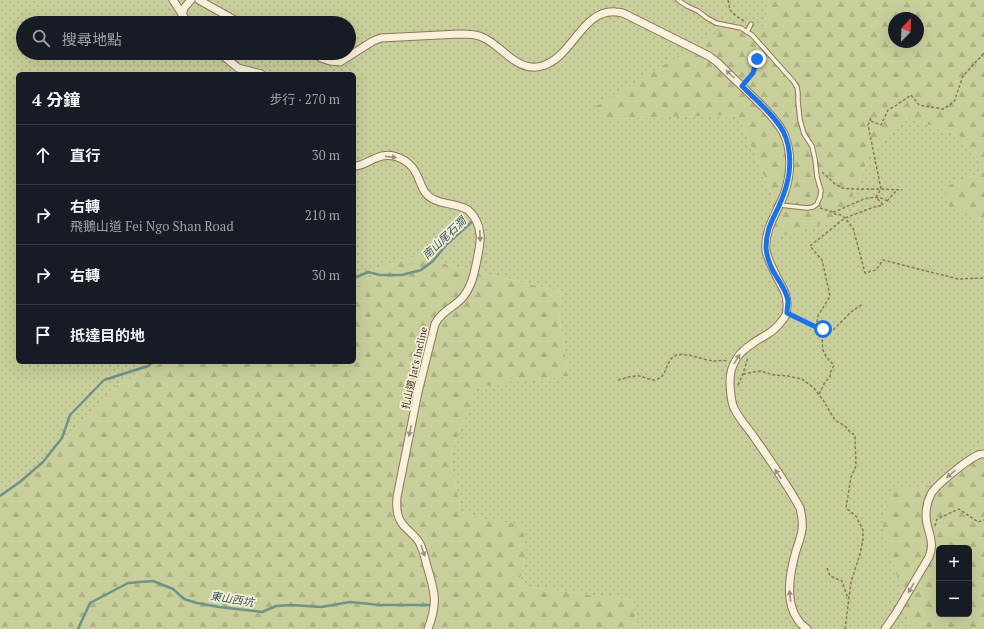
<!DOCTYPE html>
<html lang="zh-TW">
<head>
<meta charset="utf-8">
<style>
	body { margin:0; font-family:"PT Serif","Noto Sans TC",serif; background:#20242c; color:#f1f3f6 }
	.controls { position:absolute; right:12px; bottom:12px; display:grid; overflow:hidden; border-radius:6px; box-shadow:0 4px 16px #0002 }
	.controls button { width:36px; height:36px; display:grid; place-items:center; padding:0; border:0; border-bottom:1px solid #363941; background:#171b24; color:#f1f3f6; font:20px sans-serif }
	.compass { position:absolute; left:888px; top:12px; width:36px; height:36px; border-radius:50%; background:#171b24; box-shadow:0 4px 16px #0002; rotate:23deg }
	.stop { position:absolute; width:12px; height:12px; margin:-9px; border:3px solid #1a73e8; border-radius:50%; background:#fff }
	.stop.end { background:#1a73e8; border-color:#fff; box-shadow:0 1px 4px #0008 }
	.list { margin:0; padding:0; list-style:none }
	h2 { display:flex; justify-content:space-between; align-items:center; height:52px; margin:0; padding:0 16px; font-size:17px }
	h2 small { font-size:13px; font-weight:400; color:#9ea1a6 }
	.list li { display:grid; grid-template-columns:26px 1fr auto; gap:12px; align-items:center; box-sizing:border-box; height:60px; padding:0 16px; border-top:1px solid #363941 }
	.list b { display:block; font-size:15px; white-space:nowrap }
	.list p { margin:0; font-size:13px; white-space:nowrap; color:#9ea1a6 }
	.list em { font-size:13px; font-style:normal; color:#9ea1a6 }
	.icon { flex:none; width:22px; height:22px; fill:none; stroke:currentColor; stroke-width:2; stroke-linecap:round; stroke-linejoin:round }
	.map { position:relative; flex:none; width:984px; height:629px; overflow:hidden }
	.search { position:absolute; background:#171b24; box-shadow:0 4px 16px #0002; left:16px; top:16px; width:340px; height:44px; display:flex; align-items:center; gap:10px; box-sizing:border-box; padding:0 14px; border-radius:22px; color:#9ea1a6; font-size:15px }
	.panel { position:absolute; background:#171b24; box-shadow:0 4px 16px #0002; left:16px; top:72px; width:340px; height:292px; border-radius:6px }
	.map>svg:first-child { display:block }
	.grass { fill:url(#grass-dots); fill-rule:evenodd }
	.forest { fill:url(#forest-firs); fill-rule:evenodd }
	.lines { fill:none; stroke-linecap:round; stroke-linejoin:round }
	.stream { stroke:#6f938a; stroke-width:2.5 }
	.service-casing { stroke:#8d765c; stroke-width:5.5 }
	.minor-casing { stroke:#8d765c; stroke-width:9 }
	.path { stroke:#8d765c; stroke-width:1.5; stroke-dasharray:3 2; stroke-linecap:butt }
	.service { stroke:#faf1dc; stroke-width:3.5 }
	.minor { stroke:#faf1dc; stroke-width:7 }
	.oneway { fill:#9c907e }
	.route { stroke:#1a73e8; stroke-width:5 }
	.labels { text-anchor:middle; stroke-width:3.5; stroke-linejoin:round; paint-order:stroke }
	.street-label { font-size:10px; fill:#3d2e20; stroke:#f7eed8 }
	.water-label { font-size:11px; font-style:italic; fill:#2f5d5a; stroke:#f7eed8 }
</style>
</head>
<body>
<div class="map">
<svg width="984" height="629" viewBox="0 0 984 629">
	<defs>
		<pattern id="grass-dots" width="8" height="8" patternUnits="userSpaceOnUse"><rect width="8" height="8" fill="#c9cf9b"/><path d="M2 2h.1M6 6h.1" fill="none" stroke="#aeb285" stroke-width="1.8" stroke-linecap="round"/></pattern>
		<pattern id="forest-firs" width="22" height="20" patternUnits="userSpaceOnUse"><rect width="22" height="20" fill="#c9cf9b"/><path d="M5 1l3.5 6h-7zM16 11l3.5 6h-7z" fill="#aeb285"/></pattern>
	</defs>
	<rect width="100%" height="100%" fill="#f0e4c8"/>
	<path class="grass" d="M 0,0 L 770,0 L 765,26 L 726,27 L 605,119 L 738,115 L 773,197 L 766,239 L 844,218 L 870,154 L 908,117 L 961,137 L 984,169 L 984,172 L 944,187 L 977,218 L 984,220 L 984,441 L 940,485 L 901,589 L 910,629 L 638,629 L 632,600 L 559,591 L 519,585 L 526,551 L 485,519 L 461,512 L 450,456 L 476,386 L 568,376 L 564,345 L 558,311 L 562,292 L 412,256 L 375,270 L 354,289 L 354,74 L 18,74 L 18,362 L 164,362 L 117,385 L 39,466 L 0,492 ZM 23,23 L 349,23 L 349,53 L 23,53 Z"/>
	<g class="forest">
		<path d="M 770,0 L 984,0 L 984,169 L 961,137 L 908,117 L 870,154 L 844,218 L 766,240 L 773,197 L 738,115 L 605,119 L 595,107 L 726,27 L 765,26 ZM 894,18 L 918,18 L 918,42 L 894,42 Z"/>
		<polygon points="984,172 984,220 977,218 950,207 944,187"/>
		<polygon points="412,256 562,292 558,312 564,345 568,376 476,387 450,456 461,512 485,519 523,525 526,551 519,585 559,591 632,600 638,629 0,629 0,492 39,466 117,385 164,362 354,362 354,289 375,270"/>
		<path d="M 984,441 L 984,629 L 910,629 L 901,589 L 882,528 L 889,498 L 899,488 L 940,485 ZM 939,548 L 969,548 L 969,614 L 939,614 Z"/>
	</g>
	<g class="lines">
		<g class="stream">
			<polyline points="354,278 368,272 380,275 402,275 421,270 433,261 447,244 475,219"/>
			<polyline points="0,496 21,481 43,462 62,438 70,415 104,380 148,366 153,362"/>
			<polyline points="78,629 90,603 128,583 153,581 173,589 184,599 197,603 219,607 262,612 276,606 292,605 321,607 350,602 380,605 434,605"/>
		</g>
		<g class="service-casing">
			<g id="service">
				<polyline points="678,0 687,6 698,11 707,18 716,23 741,28 752,35 793,81 797,87 798,93 798,101 800,120 804,134 812,146 815,159 817,177 821,191 820,197 817,204 813,207 807,208 780,205"/>
				<polyline points="747,32 751,24"/>
			</g>
		</g>
		<g class="minor-casing">
			<g id="minor">
				<polyline points="173,0 188,23"/>
				<polyline points="199,0 240,23"/>
				<polyline points="182,16 184,8 191,0"/>
				<polyline points="220,53 238,68 261,74"/>
				<path d="M 315,53 L 321,58 L 330,61 L 340,62 L 373,41 L 381,38 L 459,34 C 468,34 478,34 486,39 C 504,49 519,73 542,66 C 573,57 582,9 616,12 C 619,12 623,13 625,14 L 709,56 L 717,62 C 729,74 742,86 754,98 C 764,108 776,119 783,132 C 793,152 791,177 783,197 C 776,214 764,230 766,251 C 768,258 771,266 775,273 C 780,285 788,293 787,306 C 787,310 787,312 786,315 C 782,321 778,327 772,331 C 766,336 758,339 752,344 C 739,352 730,365 730,381 C 730,387 731,402 734,408 C 739,419 748,428 754,437 C 770,460 787,484 800,508 C 802,516 803,522 802,530 C 801,537 798,544 796,551 C 790,572 784,601 798,620 C 800,624 804,626 807,629"/>
				<path d="M 354,166 C 363,166 368,161 376,158 C 389,152 403,157 412,167 C 421,177 420,193 433,199 C 444,205 457,203 468,210 C 475,216 479,225 480,234 C 481,241 479,248 478,255 C 475,269 473,285 463,297 C 455,307 441,311 435,324 L 418,392 L 397,497 C 396,510 397,520 407,529 C 411,533 416,537 419,542 C 423,549 425,558 427,566 C 435,592 438,603 428,629"/>
				<path d="M 885,629 L 896,613 L 929,557 C 936,540 926,531 926,515 C 926,509 928,500 931,494 C 937,484 967,460 978,455 C 979,454 983,454 984,454"/>
			</g>
		</g>
		<g class="path">
			<polyline points="728,0 730,10 736,16 746,22"/>
			<polyline points="210,23 213,16"/>
			<polyline points="747,80 753,73 757,59 760,54"/>
			<polyline points="871,121 881,125 888,110 895,106 911,95 919,105 943,109 954,102 963,76 984,53"/>
			<polyline points="822,172 835,184 842,188 853,189 881,189 902,190"/>
			<polyline points="887,201 897,190"/>
			<polyline points="820,208 833,212 835,214 841,215 845,218 853,228 865,273 876,270 883,260 958,279 984,278"/>
			<path d="M 833,212 C 851,207 871,189 889,202"/>
			<polyline points="792,315 816,327 832,331 851,312 863,304"/>
			<polyline points="816,327 818,316 830,296 822,260 810,246 845,218 874,207 883,205 876,197 881,189 868,125 871,118"/>
			<polyline points="743,374 760,371 774,375 788,376 802,379 814,388 823,400 835,420 845,426 850,432 855,435 856,466 851,477 846,508 856,516 863,530 863,539 860,554 851,582 845,629"/>
			<path d="M 618,380 C 623,379 634,375 639,376 C 647,377 652,383 660,378 C 667,373 666,363 673,357 C 682,350 702,360 713,361 C 718,361 723,360 728,361"/>
			<polyline points="738,385 743,374 748,357"/>
			<path d="M 819,394 L 825,382 L 830,377 L 830,373 L 834,365 C 820,353 822,346 823,329"/>
			<polyline points="935,526 937,519 959,509 978,522 984,520"/>
			<polyline points="827,568 830,576 842,581 848,599"/>
		</g>
		<use href="#service" class="service"/>
		<use href="#minor" class="minor"/>
	</g>
	<defs><path id="oneway-solid" d="M-6-.8H1V-3.2L6.5 0L1 3.2V.8H-6Z"/></defs>
	<g class="oneway">
		<use href="#oneway-solid" transform="translate(730 74) rotate(-135)"/>
		<use href="#oneway-solid" transform="translate(391 157) rotate(6)"/>
		<use href="#oneway-solid" transform="translate(480 236) rotate(88)"/>
		<use href="#oneway-solid" transform="translate(737 359) rotate(-58)"/>
		<use href="#oneway-solid" transform="translate(410 431) rotate(101)"/>
		<use href="#oneway-solid" transform="translate(778 474) rotate(-123)"/>
		<use href="#oneway-solid" transform="translate(951 474) rotate(141)"/>
		<use href="#oneway-solid" transform="translate(423 551) rotate(71)"/>
		<use href="#oneway-solid" transform="translate(911 588) rotate(121)"/>
		<use href="#oneway-solid" transform="translate(790 596) rotate(-97)"/>
	</g>
	<g class="lines">
		<path class="route" d="M 757,59 L 753,73 L 742,86 C 756,100 773,114 783,131 C 793,151 791,176 783,196 C 776,216 766,225 766,248 C 767,257 771,268 776,276 C 781,284 787,292 788,301 C 788,305 787,309 787,313 L 816,327 L 823,329"/>
	</g>
	<g class="labels">
		<g class="street-label">
			<text transform="translate(414 368) rotate(-77)" y="4">扎山道 Jat's Incline</text>
		</g>
		<g class="water-label">
			<text transform="translate(444 238) rotate(-44)" y="4">南山尾石澗</text>
			<text transform="translate(232 599) rotate(9)" y="4">東山西坑</text>
		</g>
	</g>
</svg>
<div class="controls">
<button>+</button>
<button>−</button>
</div>
<svg class="compass" viewBox="-18 -18 36 36"><path d="M0-13l5 13h-10z" fill="#e53935"/><path d="M0 13l5-13h-10z" fill="#9ea1a6"/></svg>
<div class="stop" style="left:823px;top:329px"></div>
<div class="stop end" style="left:757px;top:59px"></div>
<div class="search"><svg class="icon" aria-label="search" viewBox="0 0 24 24"><circle cx="10" cy="10" r="6"/><path d="M15 15l6 6"/></svg>搜尋地點</div>
<section class="panel">
<h2>4 分鐘<small>步行 · 270 m</small></h2>
<ul class="list">
<li><svg class="icon" aria-label="ahead" viewBox="0 0 24 24"><path d="M12 20V5M6 11l6-6 6 6"/></svg><div><b>直行</b></div><em>30 m</em></li>
<li><svg class="icon" aria-label="right" viewBox="0 0 24 24"><path d="M7 20v-9h11M14 6l5 5-5 5"/></svg><div><b>右轉</b><p>飛鵝山道 Fei Ngo Shan Road</p></div><em>210 m</em></li>
<li><svg class="icon" aria-label="right" viewBox="0 0 24 24"><path d="M7 20v-9h11M14 6l5 5-5 5"/></svg><div><b>右轉</b></div><em>30 m</em></li>
<li><svg class="icon" aria-label="arrive" viewBox="0 0 24 24"><path d="M6 21V4h12l-3 4 3 4H6"/></svg><div><b>抵達目的地</b></div></li>
</ul>
</section>
</div>
</body>
</html>
